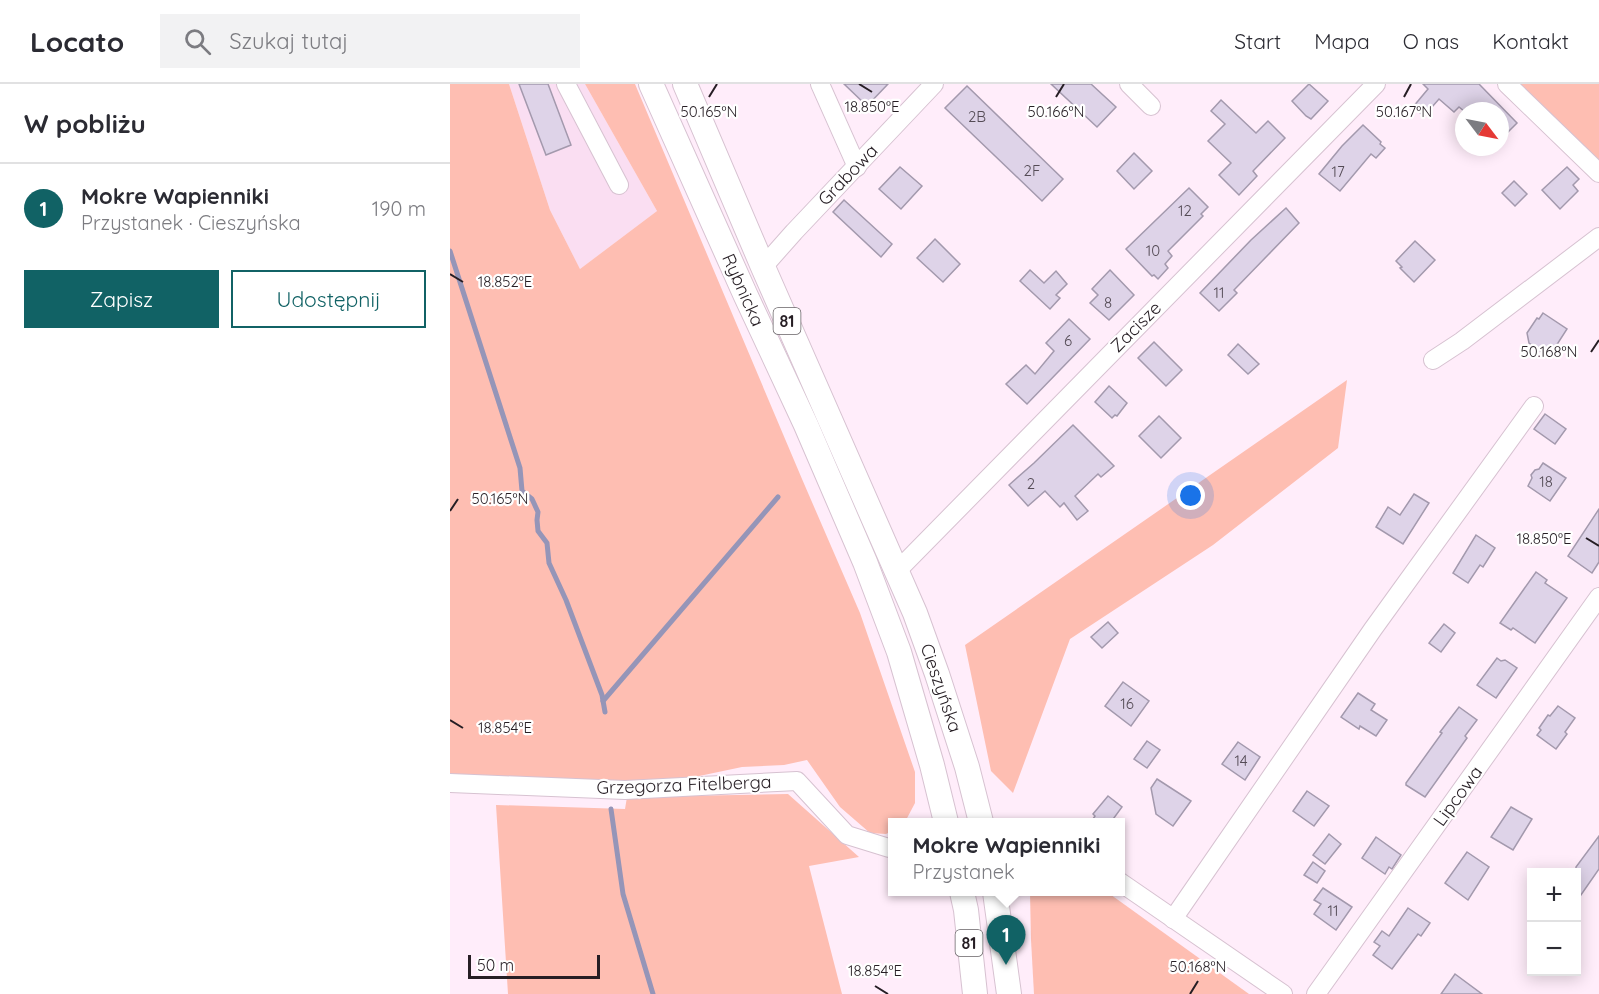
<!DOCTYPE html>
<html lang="pl">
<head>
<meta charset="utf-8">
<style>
	body { margin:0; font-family:Quicksand,sans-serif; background:#f2f2f3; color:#2b2b33 }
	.controls { position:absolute; right:18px; bottom:18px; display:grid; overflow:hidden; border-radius:0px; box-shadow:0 3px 15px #0003 }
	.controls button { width:54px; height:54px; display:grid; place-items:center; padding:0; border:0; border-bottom:2px solid #e1e1e2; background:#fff; color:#2b2b33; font:30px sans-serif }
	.compass { position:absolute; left:1005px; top:18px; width:54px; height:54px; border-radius:50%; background:#fff; box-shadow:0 3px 15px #0003; rotate:122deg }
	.scale { position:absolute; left:18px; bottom:15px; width:132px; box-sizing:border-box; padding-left:6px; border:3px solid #261e24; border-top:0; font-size:16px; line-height:21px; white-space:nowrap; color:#261e24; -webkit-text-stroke:4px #fff; paint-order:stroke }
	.you { position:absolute; left:741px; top:412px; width:21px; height:21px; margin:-15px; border:4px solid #fff; border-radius:50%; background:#1a73e8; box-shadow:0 0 0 9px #1a73e833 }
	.badge { display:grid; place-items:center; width:39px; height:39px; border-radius:50%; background:#116265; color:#fff; font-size:20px; font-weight:700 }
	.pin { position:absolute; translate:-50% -50px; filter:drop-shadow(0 2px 3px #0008) }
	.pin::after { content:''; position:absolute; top:32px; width:21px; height:18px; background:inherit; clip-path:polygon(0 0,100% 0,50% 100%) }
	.popup { position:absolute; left:438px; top:734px; width:237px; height:78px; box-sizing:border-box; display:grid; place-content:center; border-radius:0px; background:#fff; filter:drop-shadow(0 2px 4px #0005); font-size:20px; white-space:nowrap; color:#7c7c81 }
	.popup b { font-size:22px; color:#2b2b33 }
	.popup::after { content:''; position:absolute; left:50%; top:100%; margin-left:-12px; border:12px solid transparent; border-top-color:#fff }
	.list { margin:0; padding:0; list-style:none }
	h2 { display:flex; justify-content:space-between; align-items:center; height:78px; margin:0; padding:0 24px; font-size:26px }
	h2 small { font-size:20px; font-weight:400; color:#7c7c81 }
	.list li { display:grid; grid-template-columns:39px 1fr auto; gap:18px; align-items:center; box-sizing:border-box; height:90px; padding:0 24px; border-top:2px solid #e1e1e2 }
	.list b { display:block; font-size:22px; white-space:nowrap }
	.list p { margin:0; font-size:20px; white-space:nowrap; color:#7c7c81 }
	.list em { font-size:20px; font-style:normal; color:#7c7c81 }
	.actions { display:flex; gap:12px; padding:18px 24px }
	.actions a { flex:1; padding:14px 0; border:2px solid #116265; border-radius:0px; text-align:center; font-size:21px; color:#116265 }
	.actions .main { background:#116265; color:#fff }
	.icon { flex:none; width:33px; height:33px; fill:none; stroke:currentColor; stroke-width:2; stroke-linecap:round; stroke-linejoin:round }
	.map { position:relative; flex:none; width:1149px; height:910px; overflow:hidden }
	header { display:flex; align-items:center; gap:36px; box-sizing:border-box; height:84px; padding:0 30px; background:#fff; border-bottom:2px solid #e1e1e2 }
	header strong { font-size:28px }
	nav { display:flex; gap:33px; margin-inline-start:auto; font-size:21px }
	.search { width:420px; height:54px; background:#f2f2f3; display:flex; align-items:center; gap:15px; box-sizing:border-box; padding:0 21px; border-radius:0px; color:#7c7c81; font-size:22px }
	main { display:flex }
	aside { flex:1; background:#fff }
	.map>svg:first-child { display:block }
	.built { fill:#fadef2 }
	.green { fill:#febeb2 }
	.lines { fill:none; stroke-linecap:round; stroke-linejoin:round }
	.stream { stroke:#9595b8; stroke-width:5 }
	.building { fill:#ded3e8; stroke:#a399ad; stroke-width:1.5 }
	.minor-casing { stroke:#d7c2d1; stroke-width:20 }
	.major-casing { stroke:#d7c2d1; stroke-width:26 }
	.minor { stroke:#fff; stroke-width:18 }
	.major { stroke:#fff; stroke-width:24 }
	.ticks { fill:none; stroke:#261e24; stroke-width:2 }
	.labels { text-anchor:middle; stroke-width:4.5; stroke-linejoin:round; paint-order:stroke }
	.number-label { font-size:15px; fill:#544b55 }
	.shield { fill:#fff; stroke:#676266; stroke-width:1.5 }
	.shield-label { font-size:16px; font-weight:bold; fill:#261e24 }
	.street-label { font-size:18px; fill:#261e24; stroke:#fff }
	.ticks-label { font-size:15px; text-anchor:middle; fill:#261e24; stroke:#fff; stroke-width:4.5; stroke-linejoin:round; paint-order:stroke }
</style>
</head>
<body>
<header>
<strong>Locato</strong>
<div class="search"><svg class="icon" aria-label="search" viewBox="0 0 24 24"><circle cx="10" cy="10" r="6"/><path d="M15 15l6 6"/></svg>Szukaj tutaj</div>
<nav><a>Start</a><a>Mapa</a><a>O nas</a><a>Kontakt</a></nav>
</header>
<main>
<aside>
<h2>W pobliżu<small></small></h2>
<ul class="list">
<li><span class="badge">1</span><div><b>Mokre Wapienniki</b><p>Przystanek · Cieszyńska</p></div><em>190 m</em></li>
</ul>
<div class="actions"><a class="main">Zapisz</a><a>Udostępnij</a></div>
</aside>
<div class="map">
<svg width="1149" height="910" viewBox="0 0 1149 910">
	<rect width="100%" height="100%" fill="#ffedfa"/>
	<polygon class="built" points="59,0 135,0 207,127 130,185 100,126"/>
	<g class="green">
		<polygon points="0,0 59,0 100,126 130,185 207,127 135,0 185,0 352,395 410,529 465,688 465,719 455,738 442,738 442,747 436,750 420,749 390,723 357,676 334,681 292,683 235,695 198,700 34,691 0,691"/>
		<polygon points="1067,0 1149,0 1149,80"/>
		<polygon points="897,296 888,364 763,461 620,555 563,709 541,687 515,561"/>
		<polygon points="338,710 409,773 359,782 392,910 58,910 46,721 175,725 177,713"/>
		<polygon points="580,808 657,808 799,910 584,910 581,856"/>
	</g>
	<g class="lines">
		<g class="stream">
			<polyline points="0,167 70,384 72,407 82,415 88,428 87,436 88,447 97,459 99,479 116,516 152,611 155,628"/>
			<polyline points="153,617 328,413"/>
			<polyline points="161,725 173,810 203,910"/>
		</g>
	</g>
	<g class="building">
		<polygon points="69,0 98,0 121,61 96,71"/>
		<polygon points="394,0 438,0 417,22"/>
		<polygon points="601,0 641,0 666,23 647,43"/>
		<polygon points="859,0 878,17 861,35 856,32 842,17"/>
		<polygon points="973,0 1029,0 1067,39 1050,56 1050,27 1014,27 1009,23 1004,28 989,15 974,32 963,23 978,5"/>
		<polygon points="517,2 613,95 592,117 495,24"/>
		<polygon points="771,16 806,49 818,37 835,54 803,87 807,92 789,111 769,91 781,79 758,57 775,40 761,27"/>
		<polygon points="913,41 931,58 930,60 935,64 926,74 921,70 890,107 869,90 892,62"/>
		<polygon points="684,69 702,87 684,105 667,87"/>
		<polygon points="450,83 472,102 451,125 429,105"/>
		<polygon points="1117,83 1129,95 1123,101 1128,107 1110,125 1092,106"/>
		<polygon points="1064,97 1077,110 1065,122 1052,109"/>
		<polygon points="739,104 758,123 751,130 753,132 718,167 722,172 715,180 718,184 708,195 704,191 702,192 676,165"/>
		<polygon points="394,116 442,160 431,173 383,128"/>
		<polygon points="836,124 849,139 784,206 787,209 769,227 750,209 801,156"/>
		<polygon points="485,155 510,180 493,198 467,174"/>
		<polygon points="965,157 985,176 964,198 950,184 952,183 946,177"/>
		<polygon points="580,186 594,199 606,187 617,200 606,211 610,214 600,225 570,197"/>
		<polygon points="660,186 684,211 659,236 640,219 648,211 642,205"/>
		<polygon points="1093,229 1117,245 1099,273 1079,259 1077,249 1087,234 1089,235"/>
		<polygon points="619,235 640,255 577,320 556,300 576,281 585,290 604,267 596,259"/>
		<polygon points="704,258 732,286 716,302 688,274"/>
		<polygon points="788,260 809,280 798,290 778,271"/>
		<polygon points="659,302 677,319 667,332 665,331 662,334 645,318"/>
		<polygon points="1095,330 1116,345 1105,360 1084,345"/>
		<polygon points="709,332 731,354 711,374 689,352"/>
		<polygon points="623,341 664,382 651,393 648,390 625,412 638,427 627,436 614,419 610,423 595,407 578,422 559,401 584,379"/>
		<polygon points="1093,379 1116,394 1100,417 1078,402 1082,394 1081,391 1085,386 1089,385"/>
		<polygon points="964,410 979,419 953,460 926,443 938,423 950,431"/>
		<polygon points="1149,425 1149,478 1142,489 1118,472"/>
		<polygon points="1026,451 1045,464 1033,483 1030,481 1018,499 1003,489"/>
		<polygon points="1086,488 1097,496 1095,499 1117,514 1085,559 1063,544 1061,546 1050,539"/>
		<polygon points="658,538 668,549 652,564 641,553"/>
		<polygon points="994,540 1005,549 991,568 979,559"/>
		<polygon points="1047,574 1051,577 1055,576 1067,584 1046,614 1027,601"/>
		<polygon points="673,598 699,617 681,642 655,622"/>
		<polygon points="908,609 925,620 921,626 937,636 926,652 910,642 909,645 891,633"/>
		<polygon points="1108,622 1125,634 1115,648 1117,650 1106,665 1087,651 1091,646 1089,644 1098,631 1100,632"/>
		<polygon points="1009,623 1027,636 1015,652 1017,654 975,713 956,701 956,699 992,649 990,648"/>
		<polygon points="697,657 710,666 697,684 684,675"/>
		<polygon points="788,658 810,673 795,696 772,680"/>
		<polygon points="707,695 741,717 723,742 706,730 701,704"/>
		<polygon points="857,707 879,722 864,742 843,727"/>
		<polygon points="658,712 672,723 661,738 641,738 645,732 643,730"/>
		<polygon points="1061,723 1082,735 1063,766 1041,753"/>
		<polygon points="879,750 891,760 875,780 863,771"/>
		<polygon points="1149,752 1149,785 1126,818 1126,783"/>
		<polygon points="926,753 951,771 942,785 939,783 935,790 912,774"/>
		<polygon points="1017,768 1039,783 1018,816 995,799"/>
		<polygon points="863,778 875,787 867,799 854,791"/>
		<polygon points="873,804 902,823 886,846 864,830 871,820 864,816"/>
		<polygon points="958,824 980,839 971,852 968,850 942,885 923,871 930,862 924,858 932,847 939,852"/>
		<polygon points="1005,890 1032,910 991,910"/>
	</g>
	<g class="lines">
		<g class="minor-casing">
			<g id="minor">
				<polyline points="116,0 169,101"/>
				<polyline points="370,0 407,83"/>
				<polyline points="679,0 701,22"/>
				<polyline points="1057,0 1149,89"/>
				<polyline points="313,183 344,148 484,0"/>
				<polyline points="983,276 1012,257 1149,153"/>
				<polyline points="447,487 926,0"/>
				<polyline points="0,699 175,706 347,697 397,751 439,764 442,764"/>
				<polyline points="670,798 833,910"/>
				<polyline points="723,835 923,545 1084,322"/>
				<polyline points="866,910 1149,513"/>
			</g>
		</g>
		<g class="major-casing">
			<g id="major">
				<polyline points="201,0 295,210 356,341 415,478 449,568 482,681 496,738"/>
				<polyline points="235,0 313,183 465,529 487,590 517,683 531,738"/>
				<polyline points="512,808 516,826 525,910"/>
				<polyline points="545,808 559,910"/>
			</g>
		</g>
		<use href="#minor" class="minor"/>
		<use href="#major" class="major"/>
	</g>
	<path class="ticks" d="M 409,0 L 422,8M 259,13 L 267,0M 606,13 L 614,0M 954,13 L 961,0M 0,190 L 13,198M 1141,268 L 1149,256M 0,427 L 8,415M 1136,454 L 1149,462M 0,636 L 13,644M 425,902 L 438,910M 740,910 L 748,897"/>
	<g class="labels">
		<g class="number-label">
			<text x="527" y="38">2B</text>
			<text x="582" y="92">2F</text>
			<text x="888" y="93">17</text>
			<text x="735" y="132">12</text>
			<text x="703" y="172">10</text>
			<text x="769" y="214">11</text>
			<text x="658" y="224">8</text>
			<text x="618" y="262">6</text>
			<text x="1096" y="403">18</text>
			<text x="581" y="405">2</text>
			<text x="677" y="625">16</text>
			<text x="791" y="682">14</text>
			<text x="883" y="832">11</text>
		</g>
		<g class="shield">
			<rect x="323.5" y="224" width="27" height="26" rx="4.5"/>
			<rect x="505.5" y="846" width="27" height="26" rx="4.5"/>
		</g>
		<g class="shield-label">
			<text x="337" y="243">81</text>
			<text x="519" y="865">81</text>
		</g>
		<g class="street-label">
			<text transform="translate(398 91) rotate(-46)" y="6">Grabowa</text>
			<text transform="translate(293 206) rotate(66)" y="6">Rybnicka</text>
			<text transform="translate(686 243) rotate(-45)" y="6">Zacisze</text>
			<text transform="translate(491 604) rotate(71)" y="6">Cieszyńska</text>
			<text transform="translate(234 701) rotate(-2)" y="6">Grzegorza Fitelberga</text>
			<text transform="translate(1008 712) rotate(-54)" y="6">Lipcowa</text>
		</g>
	</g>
	<g class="ticks-label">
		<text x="422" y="28">18.850°E</text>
		<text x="259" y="33">50.165°N</text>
		<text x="606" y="33">50.166°N</text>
		<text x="954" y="33">50.167°N</text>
		<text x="55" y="203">18.852°E</text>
		<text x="1099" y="273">50.168°N</text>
		<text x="50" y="420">50.165°N</text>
		<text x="1094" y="460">18.850°E</text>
		<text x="55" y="649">18.854°E</text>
		<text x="748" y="888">50.168°N</text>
		<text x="425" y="892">18.854°E</text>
	</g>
</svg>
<div class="controls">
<button>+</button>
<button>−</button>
</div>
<svg class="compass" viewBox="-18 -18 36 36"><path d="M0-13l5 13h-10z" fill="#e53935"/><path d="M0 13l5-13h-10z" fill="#7c7c81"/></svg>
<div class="scale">50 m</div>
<div class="you"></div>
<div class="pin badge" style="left:556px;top:881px">1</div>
<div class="popup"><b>Mokre Wapienniki</b>Przystanek</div>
</div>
</main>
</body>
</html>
